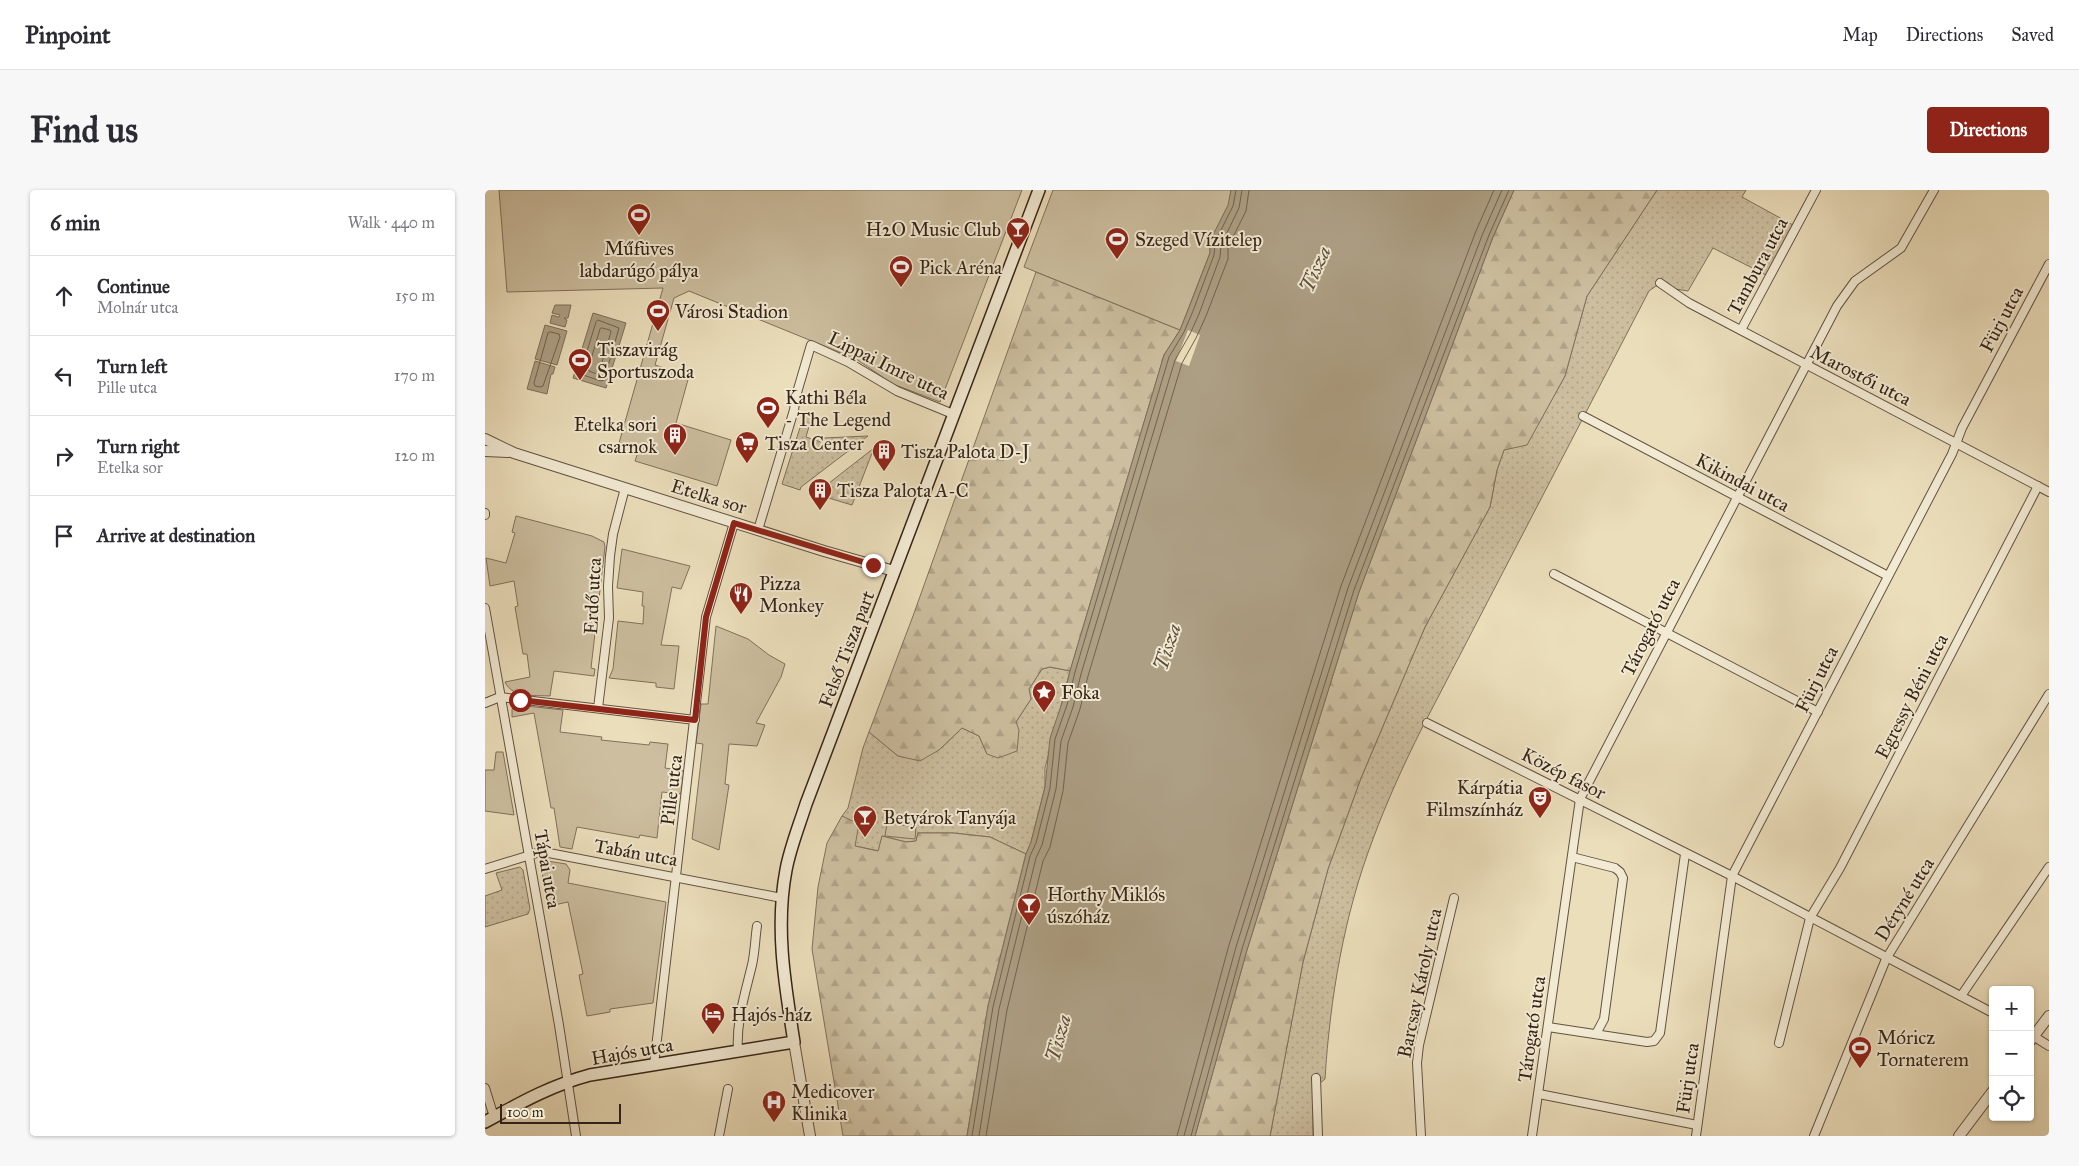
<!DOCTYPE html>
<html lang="en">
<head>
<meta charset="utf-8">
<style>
	body { margin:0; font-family:"IM FELL Great Primer",serif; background:#f7f7f7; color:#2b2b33 }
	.controls { position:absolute; right:15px; bottom:15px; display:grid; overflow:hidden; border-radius:5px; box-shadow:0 1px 4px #0004 }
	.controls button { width:45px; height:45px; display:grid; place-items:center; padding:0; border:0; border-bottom:1px solid #e1e1e2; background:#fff; color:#2b2b33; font:25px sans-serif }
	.scale { position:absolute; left:15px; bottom:12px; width:121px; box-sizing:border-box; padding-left:5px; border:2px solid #352418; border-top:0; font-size:14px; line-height:18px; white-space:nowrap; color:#352418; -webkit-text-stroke:4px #f2ead3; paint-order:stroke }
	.stop { position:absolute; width:15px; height:15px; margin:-11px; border:4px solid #8f2418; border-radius:50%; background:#fff }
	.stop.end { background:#8f2418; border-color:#fff; box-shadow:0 1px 5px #0008 }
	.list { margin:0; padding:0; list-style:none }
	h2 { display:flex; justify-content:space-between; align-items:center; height:65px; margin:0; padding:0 20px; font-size:21px }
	h2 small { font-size:16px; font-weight:400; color:#7c7c81 }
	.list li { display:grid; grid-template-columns:32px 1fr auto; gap:15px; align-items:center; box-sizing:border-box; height:80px; padding:0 20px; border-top:1px solid #e1e1e2 }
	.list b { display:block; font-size:19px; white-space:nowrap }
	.list p { margin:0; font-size:16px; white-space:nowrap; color:#7c7c81 }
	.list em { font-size:16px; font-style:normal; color:#7c7c81 }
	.icon { flex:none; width:28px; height:28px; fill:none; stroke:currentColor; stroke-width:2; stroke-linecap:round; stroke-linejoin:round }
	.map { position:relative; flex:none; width:1564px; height:946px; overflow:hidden; border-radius:5px }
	header { display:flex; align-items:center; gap:30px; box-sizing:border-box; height:70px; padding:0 25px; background:#fff; border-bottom:1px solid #e1e1e2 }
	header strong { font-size:24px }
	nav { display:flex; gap:28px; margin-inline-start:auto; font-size:18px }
	.intro { display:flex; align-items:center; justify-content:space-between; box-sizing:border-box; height:120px; padding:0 30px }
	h1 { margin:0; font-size:35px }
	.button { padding:12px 22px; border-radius:5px; background:#8f2418; color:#fff; font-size:18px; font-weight:700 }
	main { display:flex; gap:30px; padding:0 30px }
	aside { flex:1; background:#fff; border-radius:5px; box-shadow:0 1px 4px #0004 }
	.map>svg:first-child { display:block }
	.grass { fill:url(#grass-dots); stroke:#80715c }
	.forest { fill:url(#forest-firs); stroke:#80715c }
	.green { fill:#ccbe9f; stroke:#80715c }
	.water { fill:#ad9f84; stroke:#7d6e59 }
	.pier { fill:#ebdebb }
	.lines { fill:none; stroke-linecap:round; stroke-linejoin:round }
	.shore { stroke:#71624e; stroke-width:1 }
	.minor-casing { stroke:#625241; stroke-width:10 }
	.tertiary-casing { stroke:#625241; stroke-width:12 }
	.secondary-casing { stroke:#352418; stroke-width:14 }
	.minor { stroke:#f2ead3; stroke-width:8 }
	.tertiary { stroke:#f2ead3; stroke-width:10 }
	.secondary { stroke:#f2ead3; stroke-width:11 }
	.route { stroke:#8f2418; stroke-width:6 }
	.labels { text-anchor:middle; stroke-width:4; stroke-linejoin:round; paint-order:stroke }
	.poi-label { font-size:19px; fill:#352418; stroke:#f2ead3; text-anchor:start }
	.street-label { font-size:19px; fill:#352418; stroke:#f2ead3 }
	.water-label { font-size:20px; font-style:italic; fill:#5f4f3e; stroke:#f2ead3 }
</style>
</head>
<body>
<header>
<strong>Pinpoint</strong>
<nav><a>Map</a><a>Directions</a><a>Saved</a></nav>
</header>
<div class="intro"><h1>Find us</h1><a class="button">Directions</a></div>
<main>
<aside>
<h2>6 min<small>Walk · 440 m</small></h2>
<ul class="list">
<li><svg class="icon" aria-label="ahead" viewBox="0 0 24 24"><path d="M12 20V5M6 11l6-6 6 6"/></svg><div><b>Continue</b><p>Molnár utca</p></div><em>150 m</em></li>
<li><svg class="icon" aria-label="left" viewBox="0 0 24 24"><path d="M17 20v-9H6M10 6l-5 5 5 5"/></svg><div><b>Turn left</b><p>Pille utca</p></div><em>170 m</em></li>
<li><svg class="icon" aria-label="right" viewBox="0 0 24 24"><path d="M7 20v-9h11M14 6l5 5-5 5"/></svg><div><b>Turn right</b><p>Etelka sor</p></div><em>120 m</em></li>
<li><svg class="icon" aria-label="arrive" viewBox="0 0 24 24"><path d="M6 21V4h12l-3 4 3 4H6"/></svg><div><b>Arrive at destination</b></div></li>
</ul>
</aside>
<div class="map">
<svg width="1564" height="946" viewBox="0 0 1564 946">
	<defs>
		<pattern id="grass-dots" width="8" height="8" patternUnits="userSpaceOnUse" patternTransform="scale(1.25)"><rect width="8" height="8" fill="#ccbe9f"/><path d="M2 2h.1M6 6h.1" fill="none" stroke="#b0a388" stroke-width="1.8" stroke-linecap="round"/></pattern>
		<pattern id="forest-firs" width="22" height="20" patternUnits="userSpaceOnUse" patternTransform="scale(1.25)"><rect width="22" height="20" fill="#ccbe9f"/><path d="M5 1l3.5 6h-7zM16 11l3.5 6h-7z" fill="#b0a388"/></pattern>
	</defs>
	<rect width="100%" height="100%" fill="#ebdebb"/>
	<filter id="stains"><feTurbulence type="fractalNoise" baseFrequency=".004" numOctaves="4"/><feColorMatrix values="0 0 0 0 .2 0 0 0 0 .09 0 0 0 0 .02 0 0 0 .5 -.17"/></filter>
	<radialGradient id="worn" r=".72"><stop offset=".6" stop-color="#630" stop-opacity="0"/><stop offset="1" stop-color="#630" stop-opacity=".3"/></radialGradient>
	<g class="grass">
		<path d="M 1172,0 L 1261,0 L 1257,7 L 1308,35 L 1281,85 L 1228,58 L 1203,101 L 1171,96 L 1164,101 L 937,538 C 919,574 902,611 888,649 C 859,725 845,808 840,889 L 828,899 L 828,946 L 785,946 L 818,772 L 843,679 L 876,588 L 940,437 L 1005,317 L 1012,280 L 1019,260 L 1042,254 L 1080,186 L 1102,106 Z"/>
		<polygon points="320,222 327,226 321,247 336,252 338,248 383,246 316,297 315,300 297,294"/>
		<polygon points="389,258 367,315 330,304"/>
		<polygon points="565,477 585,481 560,578 560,597 546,652 541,664 505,647 468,643 433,643 431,651 421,652 397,646 394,661 370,656 357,626 363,618 378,558 384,542 413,566 454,560 477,538 494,546 502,564 531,532 546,509 544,499 557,479"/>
		<polygon points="35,677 38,680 45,719 43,724 0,737 0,706 17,700 11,683"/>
	</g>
	<g class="forest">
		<polygon points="1029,0 1172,0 1102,106 1080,186 1042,255 1019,260 1012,280 1005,317 940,437 876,588 843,679 818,772 785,946 710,946 762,760 874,402 1008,47"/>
		<polygon points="551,82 695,140 679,165 585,481 565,477 557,479 544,499 546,509 531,532 534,540 532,561 513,568 502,564 494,546 477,538 454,560 435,571 413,566 384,542 428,426"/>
		<polygon points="357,626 374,634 370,656 393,661 397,646 421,652 431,651 433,643 468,643 505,647 541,664 503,816 482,946 358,946 327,759 333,697 342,653"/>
	</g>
	<g class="green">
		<polygon points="14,0 537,0 455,212 408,194 371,169 204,101 189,108 170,175 204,186 191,233 246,250 232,296 150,271 154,259 134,253 178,98 22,102"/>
		<polygon points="568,0 746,0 744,15 725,51 725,63 695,140 539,77"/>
		<path d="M 31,326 L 107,346 L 119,352 L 120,357 L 106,478 L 110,479 L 109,486 L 69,481 L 65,506 C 50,505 27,508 20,492 L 45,487 L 42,464 L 38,464 L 30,417 L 33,416 L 29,391 L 5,396 L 1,368 L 21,373 L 30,343 L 27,342 Z"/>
		<polygon points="137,359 205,376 196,399 187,397 176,455 194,456 189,499 171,497 171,493 124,488 128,479 133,431 158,434 159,416 157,416 158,402 132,398"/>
		<polygon points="231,436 263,449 284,465 300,474 296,487 271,533 280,535 272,556 244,554 240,594 244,595 234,660 207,649 218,554 211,553 216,514 223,514"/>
		<polygon points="32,515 78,520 75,542 117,547 116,550 164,555 165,552 183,554 180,578 199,581 196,604 177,602 172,648 155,645 154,648 92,637 87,659 75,657 69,618 66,618 49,523 27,527 27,519"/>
		<polygon points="11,562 18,562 29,625 0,621 0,580 9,580"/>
		<polygon points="402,633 431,637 430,649 400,646"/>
		<polygon points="62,671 81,674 85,680 83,693 181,712 168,813 125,819 125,822 102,826 94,785 98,784 83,712 69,715 62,713 56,674"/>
	</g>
	<g class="water">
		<polygon points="746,0 1029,0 1008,47 874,402 762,760 710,946 482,946 503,816 541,664 546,652 560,597 565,548 577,513 585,481 679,165 695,140 703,120 725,63 725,51 743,15"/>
		<polygon points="70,115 86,115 83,128 79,128 82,130 80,137 65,133 67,125 74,127 75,125 67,123"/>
		<polygon points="108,123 141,133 121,198 88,188"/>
		<polygon points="60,135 82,141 72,175 50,169"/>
		<polygon points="50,171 70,177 68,184 66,184 62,204 42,199"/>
	</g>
	<polygon class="pier" points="703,140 715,145 704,176 691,171"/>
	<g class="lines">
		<g class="shore">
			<polygon points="113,130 134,138 119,190 116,191 95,184 111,132"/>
			<polygon points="117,138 125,140 126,142 114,182 112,184 104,181 103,179 115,139"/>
			<polygon points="66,142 74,144 75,147 58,196 55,197 50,196 49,193 63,143"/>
			<polyline points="487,946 508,817 545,666 551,653 565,598 570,549 582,515 590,482 684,167 699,142 708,121 729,65 730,52 748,16 751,0"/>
			<polyline points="494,946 514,819 551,668 557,655 571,599 576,551 588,517 596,484 690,170 705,144 714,124 735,67 736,55 754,18 757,0"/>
			<polyline points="501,946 522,820 558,671 565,657 578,601 583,553 595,519 603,486 697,173 711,148 721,126 743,69 743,57 761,21 764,0"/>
			<polyline points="692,946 744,755 856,396 991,41 1009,0"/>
			<polyline points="699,946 751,757 863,398 998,43 1017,0"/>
			<polyline points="706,946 757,759 869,400 1004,45 1024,0"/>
		</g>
		<g class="minor-casing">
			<g id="minor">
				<polyline points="1175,93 1204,113 1564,302"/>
				<polyline points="1256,140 1331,0"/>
				<polyline points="1098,226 1403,386"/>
				<polyline points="0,323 0,325"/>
				<polyline points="273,340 309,220 311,206 326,155 363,172 412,201 468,224"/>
				<polyline points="1069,384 1333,522"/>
				<polyline points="0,418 74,835 91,946"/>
				<polyline points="0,513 15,507 210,530"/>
				<polyline points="113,518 124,428 123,396 125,366 128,344 140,298"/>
				<polyline points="942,533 1247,686 1508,823"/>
				<polyline points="1087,667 1130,678 1135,682 1138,688 1119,829 1111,844"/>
				<polyline points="0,679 55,662 64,663 297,708"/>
				<polyline points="1476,806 1564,677"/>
				<polyline points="1063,837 1162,852 1169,851 1175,843 1200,664"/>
				<polyline points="1545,844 1564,856"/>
				<polyline points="1294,853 1325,728 1355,678 1553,296"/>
				<path d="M 253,861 C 251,831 260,804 267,775 C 270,762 270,749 272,736"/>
				<polyline points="169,875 221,427 249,333"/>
				<polyline points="831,888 833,946"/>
				<polyline points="0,898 9,927"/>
				<polyline points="1054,904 1212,935"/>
				<polyline points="234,946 243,899"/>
				<polyline points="936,946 932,873 934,855 969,708"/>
				<polyline points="1047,946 1095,609 1352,116 1370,91 1416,58 1449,0"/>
				<polyline points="1211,946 1247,686 1467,264 1477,238 1564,74"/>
				<polyline points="1329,946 1401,769 1564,504"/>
			</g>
		</g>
		<g class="tertiary-casing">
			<g id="tertiary">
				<polyline points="0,249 29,263 70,276 339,361 409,381"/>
				<polyline points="0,261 23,262"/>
				<polyline points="1545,851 1564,826"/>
				<polyline points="309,852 325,946"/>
				<polyline points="1474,946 1508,901"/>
			</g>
		</g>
		<g class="secondary-casing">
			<path id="secondary" d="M 0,932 C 35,913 67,895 105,885 L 309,852 C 300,795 290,738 301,680 C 305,658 314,636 321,614 L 554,0"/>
		</g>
		<use href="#minor" class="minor"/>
		<use href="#tertiary" class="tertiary"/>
		<use href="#secondary" class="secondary"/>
	</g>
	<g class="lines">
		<polyline class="route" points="35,510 210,530 221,427 249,333 388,375"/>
	</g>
	<defs>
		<g id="stadium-pin" transform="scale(1.25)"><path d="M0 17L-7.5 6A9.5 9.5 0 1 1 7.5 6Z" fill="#8f2418" stroke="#f2ead3"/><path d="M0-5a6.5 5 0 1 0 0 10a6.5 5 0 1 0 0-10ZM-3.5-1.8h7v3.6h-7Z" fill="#fff"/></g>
		<g id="bar-pin" transform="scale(1.25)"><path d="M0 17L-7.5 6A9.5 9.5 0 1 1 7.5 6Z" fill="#8f2418" stroke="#f2ead3"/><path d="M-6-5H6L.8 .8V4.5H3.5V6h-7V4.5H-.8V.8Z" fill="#fff"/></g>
		<g id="building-pin" transform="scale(1.25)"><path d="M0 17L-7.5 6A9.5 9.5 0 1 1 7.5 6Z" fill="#8f2418" stroke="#f2ead3"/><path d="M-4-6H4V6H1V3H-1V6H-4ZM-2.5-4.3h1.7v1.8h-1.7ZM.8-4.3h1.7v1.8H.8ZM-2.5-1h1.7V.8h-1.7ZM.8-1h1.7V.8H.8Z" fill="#fff"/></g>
		<g id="supermarket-pin" transform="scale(1.25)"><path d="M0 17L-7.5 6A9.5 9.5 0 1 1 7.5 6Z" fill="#8f2418" stroke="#f2ead3"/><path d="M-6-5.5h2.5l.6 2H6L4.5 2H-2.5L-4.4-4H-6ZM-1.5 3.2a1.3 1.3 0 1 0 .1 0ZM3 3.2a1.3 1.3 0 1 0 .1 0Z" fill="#fff"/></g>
		<g id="restaurant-pin" transform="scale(1.25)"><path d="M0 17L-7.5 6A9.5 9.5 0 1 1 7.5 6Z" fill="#8f2418" stroke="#f2ead3"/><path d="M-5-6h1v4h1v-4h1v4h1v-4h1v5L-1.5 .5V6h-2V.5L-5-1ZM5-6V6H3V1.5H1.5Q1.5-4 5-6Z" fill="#fff"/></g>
		<g id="sight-pin" transform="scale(1.25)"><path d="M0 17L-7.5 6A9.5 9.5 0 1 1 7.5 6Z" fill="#8f2418" stroke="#f2ead3"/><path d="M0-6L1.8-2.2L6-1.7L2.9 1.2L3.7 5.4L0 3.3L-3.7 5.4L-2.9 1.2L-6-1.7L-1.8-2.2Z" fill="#fff"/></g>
		<g id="theatre-pin" transform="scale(1.25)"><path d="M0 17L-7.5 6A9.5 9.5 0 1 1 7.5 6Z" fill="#8f2418" stroke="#f2ead3"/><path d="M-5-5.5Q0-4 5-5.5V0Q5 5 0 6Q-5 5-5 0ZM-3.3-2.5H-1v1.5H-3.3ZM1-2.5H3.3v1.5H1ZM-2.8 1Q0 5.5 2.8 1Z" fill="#fff"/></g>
		<g id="hotel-pin" transform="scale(1.25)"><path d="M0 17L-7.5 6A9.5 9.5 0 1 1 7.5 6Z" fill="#8f2418" stroke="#f2ead3"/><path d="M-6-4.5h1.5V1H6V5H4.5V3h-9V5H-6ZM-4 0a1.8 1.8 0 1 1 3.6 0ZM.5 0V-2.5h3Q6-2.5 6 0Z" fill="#fff"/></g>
		<g id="hospital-pin" transform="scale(1.25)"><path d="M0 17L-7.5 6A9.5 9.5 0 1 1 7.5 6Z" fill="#8f2418" stroke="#f2ead3"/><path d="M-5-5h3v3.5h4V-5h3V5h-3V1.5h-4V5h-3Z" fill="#fff"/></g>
	</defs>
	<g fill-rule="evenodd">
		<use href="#stadium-pin" x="154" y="25"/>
		<use href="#bar-pin" x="533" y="39"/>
		<use href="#stadium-pin" x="632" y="49"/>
		<use href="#stadium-pin" x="416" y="77"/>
		<use href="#stadium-pin" x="173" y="121"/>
		<use href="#stadium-pin" x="95" y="170"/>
		<use href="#stadium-pin" x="283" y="218"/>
		<use href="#building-pin" x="190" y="245"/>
		<use href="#supermarket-pin" x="262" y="253"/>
		<use href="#building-pin" x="399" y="261"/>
		<use href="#building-pin" x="335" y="300"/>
		<use href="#restaurant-pin" x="256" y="404"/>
		<use href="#sight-pin" x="559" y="502"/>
		<use href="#theatre-pin" x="1055" y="608"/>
		<use href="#bar-pin" x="380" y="627"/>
		<use href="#bar-pin" x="544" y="715"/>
		<use href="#hotel-pin" x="228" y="824"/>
		<use href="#stadium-pin" x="1375" y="858"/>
		<use href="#hospital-pin" x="289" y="912"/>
	</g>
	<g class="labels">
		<g class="poi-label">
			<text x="516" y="46" text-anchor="end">H2O Music Club</text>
			<text x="650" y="56">Szeged Vízitelep</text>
			<text x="154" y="65" text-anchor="middle">Műfüves<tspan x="154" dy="22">labdarúgó pálya</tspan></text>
			<text x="434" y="84">Pick Aréna</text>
			<text x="190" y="128">Városi Stadion</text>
			<text x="112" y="166">Tiszavirág<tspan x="112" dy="22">Sportuszoda</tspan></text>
			<text x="300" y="214">Kathi Béla<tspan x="300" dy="22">- The Legend</tspan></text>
			<text x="172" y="241" text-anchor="end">Etelka sori<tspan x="172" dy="22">csarnok</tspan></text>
			<text x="280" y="260">Tisza Center</text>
			<text x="416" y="268">Tisza Palota D-J</text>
			<text x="352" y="307">Tisza Palota A-C</text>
			<text x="274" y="400">Pizza<tspan x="274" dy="22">Monkey</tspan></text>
			<text x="576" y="509">Foka</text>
			<text x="1038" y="604" text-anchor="end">Kárpátia<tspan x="1038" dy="22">Filmszínház</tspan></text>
			<text x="398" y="634">Betyárok Tanyája</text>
			<text x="562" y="711">Horthy Miklós<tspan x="562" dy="22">úszóház</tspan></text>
			<text x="246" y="831">Hajós-ház</text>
			<text x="1392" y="854">Móricz<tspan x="1392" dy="22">Tornaterem</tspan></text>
			<text x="306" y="908">Medicover<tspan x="306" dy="22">Klinika</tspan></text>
		</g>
		<g class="street-label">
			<text transform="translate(1272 76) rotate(-62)" y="7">Tambura utca</text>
			<text transform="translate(1516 129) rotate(-62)" y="7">Fürj utca</text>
			<text transform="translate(404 175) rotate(26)" y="7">Lippai Imre utca</text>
			<text transform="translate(1376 185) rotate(27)" y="7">Marostői utca</text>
			<text transform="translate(1258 292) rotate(28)" y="7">Kikindai utca</text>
			<text transform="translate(224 306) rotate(17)" y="7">Etelka sor</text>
			<text transform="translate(107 406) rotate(-87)" y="7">Erdő utca</text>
			<text transform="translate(1165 437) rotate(-63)" y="7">Tárogató utca</text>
			<text transform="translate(361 459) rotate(-69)" y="7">Felső Tisza part</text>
			<text transform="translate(1331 489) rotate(-63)" y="7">Fürj utca</text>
			<text transform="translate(1426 506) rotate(-63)" y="7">Egressy Béni utca</text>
			<text transform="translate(1079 583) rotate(27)" y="7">Közép fasor</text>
			<text transform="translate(186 600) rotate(-83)" y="7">Pille utca</text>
			<text transform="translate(151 662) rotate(10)" y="7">Tabán utca</text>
			<text transform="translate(63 679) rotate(80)" y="7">Tápai utca</text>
			<text transform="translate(1419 709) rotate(-58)" y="7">Déryné utca</text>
			<text transform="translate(934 793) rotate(-78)" y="7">Barcsay Károly utca</text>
			<text transform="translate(1046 839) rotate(-82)" y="7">Tárogató utca</text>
			<text transform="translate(147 861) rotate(-10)" y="7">Hajós utca</text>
			<text transform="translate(1202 888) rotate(-82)" y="7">Fürj utca</text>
		</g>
		<g class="water-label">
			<text transform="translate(830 79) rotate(-66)" y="7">Tisza</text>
			<text transform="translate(682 457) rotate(-72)" y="7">Tisza</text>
			<text transform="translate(573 848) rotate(-75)" y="7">Tisza</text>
		</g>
	</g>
	<rect width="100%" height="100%" filter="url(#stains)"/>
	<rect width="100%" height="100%" fill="url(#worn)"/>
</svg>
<div class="controls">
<button>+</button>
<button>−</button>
<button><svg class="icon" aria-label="locate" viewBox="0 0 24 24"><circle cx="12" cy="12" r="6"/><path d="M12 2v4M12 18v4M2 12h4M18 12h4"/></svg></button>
</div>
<div class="scale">100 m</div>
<div class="stop" style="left:35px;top:510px"></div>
<div class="stop end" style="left:388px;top:375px"></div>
</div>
</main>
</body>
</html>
